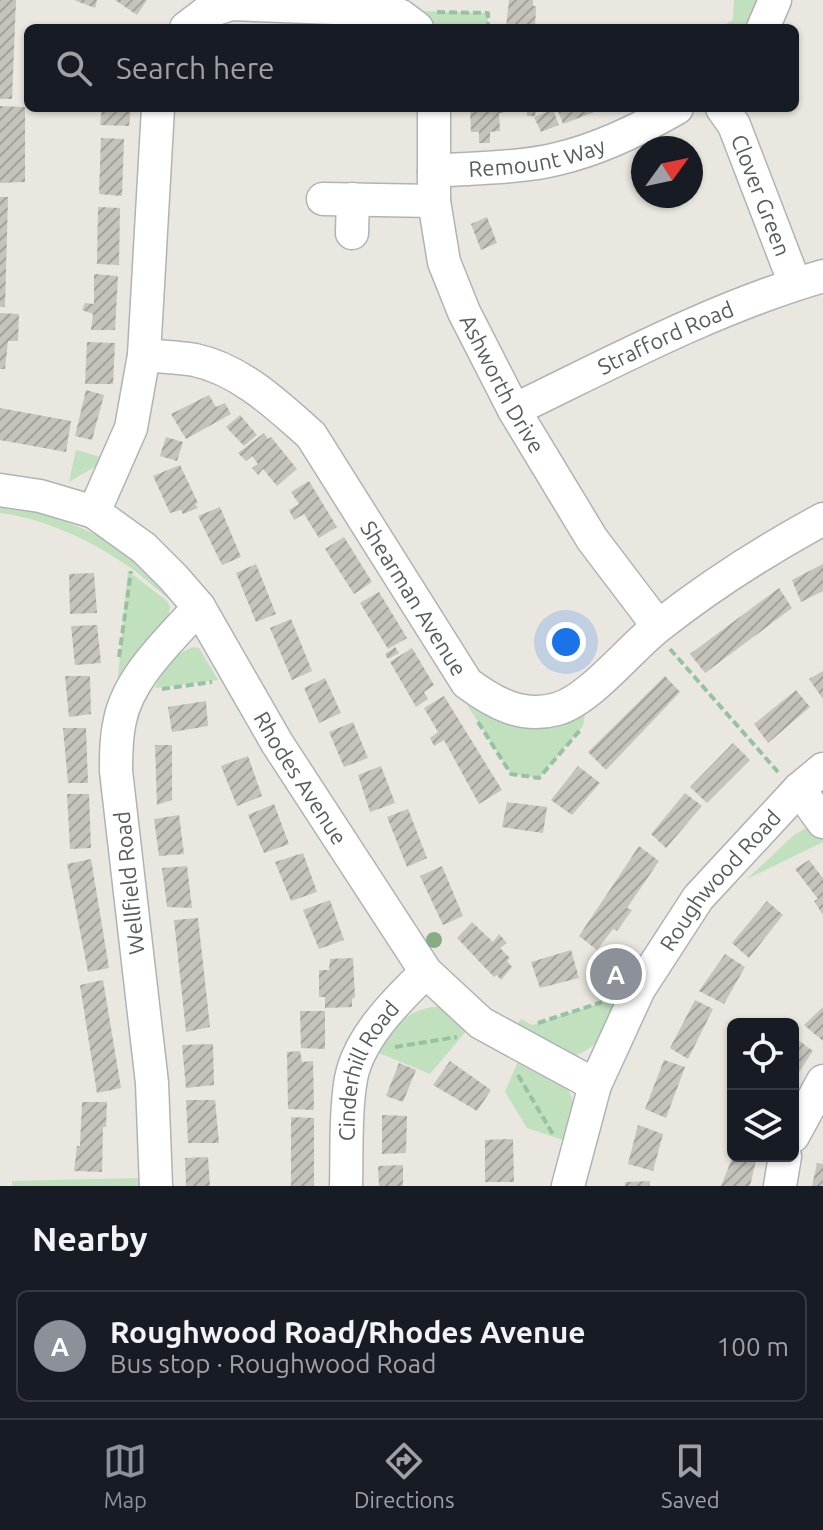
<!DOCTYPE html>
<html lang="en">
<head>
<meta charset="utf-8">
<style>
	body { margin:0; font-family:Ubuntu,sans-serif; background:#242831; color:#f1f3f6 }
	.controls { position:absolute; right:24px; bottom:24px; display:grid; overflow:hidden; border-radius:12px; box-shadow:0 2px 6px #0004 }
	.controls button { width:72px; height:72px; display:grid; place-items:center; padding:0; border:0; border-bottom:2px solid #363941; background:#171b24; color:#f1f3f6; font:40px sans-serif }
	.compass { position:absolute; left:631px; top:136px; width:72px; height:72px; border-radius:50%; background:#171b24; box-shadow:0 2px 6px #0004; rotate:57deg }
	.you { position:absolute; left:566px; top:642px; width:28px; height:28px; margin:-20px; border:6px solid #fff; border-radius:50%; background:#1a73e8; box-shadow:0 0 0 12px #1a73e833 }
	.badge { display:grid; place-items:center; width:52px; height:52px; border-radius:50%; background:#8c9099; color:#fff; font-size:26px; font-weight:700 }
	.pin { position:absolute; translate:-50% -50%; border:4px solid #fff; box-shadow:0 2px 8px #0006 }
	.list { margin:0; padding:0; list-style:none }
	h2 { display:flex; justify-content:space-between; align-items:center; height:104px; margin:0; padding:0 32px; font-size:34px }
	h2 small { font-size:26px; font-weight:400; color:#9ea1a6 }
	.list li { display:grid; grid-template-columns:52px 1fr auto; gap:24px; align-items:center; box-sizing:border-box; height:112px; margin:0 16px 16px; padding:0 16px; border:2px solid #363941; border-radius:12px }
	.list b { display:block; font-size:30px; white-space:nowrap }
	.list p { margin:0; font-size:26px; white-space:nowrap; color:#9ea1a6 }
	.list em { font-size:26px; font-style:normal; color:#9ea1a6 }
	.icon { flex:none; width:44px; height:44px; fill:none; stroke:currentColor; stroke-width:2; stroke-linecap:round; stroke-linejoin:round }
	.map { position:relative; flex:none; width:823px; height:1186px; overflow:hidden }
	.search { position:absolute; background:#171b24; box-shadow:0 2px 6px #0004; left:24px; right:24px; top:24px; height:88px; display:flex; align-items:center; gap:20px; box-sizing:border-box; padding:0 28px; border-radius:12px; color:#9ea1a6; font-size:30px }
	.sheet { height:232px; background:#171b24 }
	nav { display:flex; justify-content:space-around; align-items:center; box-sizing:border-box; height:112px; border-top:2px solid #363941; background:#171b24; font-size:22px; color:#9ea1a6 }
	nav a { display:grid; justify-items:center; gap:4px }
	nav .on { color:#8c9099 }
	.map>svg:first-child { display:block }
	.green { fill:#c0e0be }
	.building { fill:url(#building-hatch) }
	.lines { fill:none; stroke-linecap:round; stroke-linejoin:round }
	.minor-casing { stroke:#b0b3b6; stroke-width:35 }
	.path { stroke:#98c1a1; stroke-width:4; stroke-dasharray:8 4; stroke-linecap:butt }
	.minor { stroke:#fff; stroke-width:32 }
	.tree { fill:#8aac85 }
	.labels { text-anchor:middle; stroke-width:6; stroke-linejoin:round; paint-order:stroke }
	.street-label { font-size:22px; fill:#595c5f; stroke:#fff }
</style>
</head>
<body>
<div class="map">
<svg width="823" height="1186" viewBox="0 0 823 1186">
	<defs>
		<pattern id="building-hatch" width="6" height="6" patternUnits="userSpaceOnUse" patternTransform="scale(2)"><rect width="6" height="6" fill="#c6c2bc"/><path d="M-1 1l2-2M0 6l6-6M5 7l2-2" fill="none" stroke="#a4a19c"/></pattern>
	</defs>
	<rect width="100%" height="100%" fill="#eae7e0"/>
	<g class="green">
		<polygon points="734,0 761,0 751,28 719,28 733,20"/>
		<polygon points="418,11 488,13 488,28 436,28"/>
		<polygon points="76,450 108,459 69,482"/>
		<path d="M 0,504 C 68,518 135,542 175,603 C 160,593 146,579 131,568 C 92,541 47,519 0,513 Z"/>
		<polygon points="128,571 167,601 170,607 168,620 116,696"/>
		<path d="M 193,647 L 199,648 L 218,680 L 155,688 C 163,670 174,654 193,647 Z"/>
		<path d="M 467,705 C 509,730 539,738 585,714 L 583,726 L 539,778 L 511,774 Z"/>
		<polygon points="808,827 823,836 823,842 747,879 794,835"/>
		<path d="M 619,997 C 601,1023 607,1046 573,1056 L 514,1030 L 521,1019 L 532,1025 Z"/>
		<path d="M 441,1006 L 468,1029 L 430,1074 L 379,1053 C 397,1025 405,1009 441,1006 Z"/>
		<path d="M 518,1061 C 535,1070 571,1080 573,1103 C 574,1114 566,1129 563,1140 L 527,1128 L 505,1092 Z"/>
		<polygon points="143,1178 144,1186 12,1186 12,1181"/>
	</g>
	<g class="building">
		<polygon points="0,0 16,0 12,99 0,99"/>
		<polygon points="74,0 97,0 95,8"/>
		<polygon points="115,0 147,0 137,15"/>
		<polygon points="509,0 533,0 533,6 536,6 535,28 506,28"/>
		<polygon points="0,106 25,107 25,182 0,183"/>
		<polygon points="102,108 131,108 129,126 100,125"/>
		<polygon points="470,108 503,108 503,113 499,113 500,131 490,132 490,143 479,143 479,132 471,132"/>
		<polygon points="527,108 536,108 535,116 527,116"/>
		<polygon points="557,108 605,108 563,124"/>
		<polygon points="553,110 559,125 541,132 534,117"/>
		<polygon points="101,138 124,139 122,196 99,194"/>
		<polygon points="0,197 8,197 5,307 0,307"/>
		<polygon points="98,207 120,208 119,265 97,264"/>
		<polygon points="487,217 497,243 481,250 471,224"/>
		<polygon points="94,274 118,276 115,330 91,330 93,314 82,310 85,303 94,304"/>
		<polygon points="0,313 19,314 18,341 8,341 5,369 0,369"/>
		<polygon points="87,342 115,343 113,384 85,384"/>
		<polygon points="86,390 104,395 92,440 75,436"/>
		<polygon points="209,395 216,407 225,403 231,414 186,439 171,414"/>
		<polygon points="0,408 71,421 66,452 0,440"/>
		<polygon points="240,415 257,435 244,446 226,427"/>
		<polygon points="264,433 268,439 271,437 297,469 277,486 263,469 258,475 252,468 258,464 252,456 246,461 238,453"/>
		<polygon points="166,437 183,442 177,461 160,456"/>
		<polygon points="180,465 198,503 195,504 198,508 183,514 181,510 170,513 153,476"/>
		<polygon points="309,481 337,527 319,538 304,514 294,520 289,510 299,504 291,492"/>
		<polygon points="220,507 241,557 222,565 198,516"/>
		<polygon points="344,537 372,582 354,594 325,549"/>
		<polygon points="256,564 276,614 256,622 236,573"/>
		<polygon points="823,564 823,591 801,602 792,580"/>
		<polygon points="94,573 97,613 70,614 69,574"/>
		<polygon points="779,588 792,608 705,673 690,654"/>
		<polygon points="379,592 407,638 388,649 360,603"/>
		<polygon points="291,619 312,671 292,680 270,628"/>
		<polygon points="97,625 101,663 75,665 71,626"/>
		<polygon points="395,647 399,653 388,659 385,654"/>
		<polygon points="412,648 434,685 424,692 428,699 416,707 390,662"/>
		<polygon points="823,671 823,699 809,679"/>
		<polygon points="65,676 90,676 91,714 69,717"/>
		<polygon points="665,676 680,692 606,770 588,752"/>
		<polygon points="325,678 341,713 319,723 304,688"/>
		<polygon points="796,690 810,707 768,743 754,724"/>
		<polygon points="444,696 502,790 479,804 444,740 434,746 430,738 438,732 424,708"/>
		<polygon points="206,701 208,726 172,732 168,707"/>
		<polygon points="353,722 368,758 344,767 329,732"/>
		<polygon points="63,728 86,728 88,783 68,783"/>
		<polygon points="733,743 750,760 707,803 690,787"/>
		<polygon points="155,745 172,745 172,800 157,805"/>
		<polygon points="248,756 262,796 237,806 221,766"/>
		<polygon points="381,766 395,803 370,812 358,775"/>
		<polygon points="578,766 600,783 572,815 551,800"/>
		<polygon points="685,793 702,806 666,848 651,834"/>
		<polygon points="67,794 89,794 91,848 70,849"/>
		<polygon points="507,802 547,807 543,833 502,827"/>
		<polygon points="274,804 289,844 264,853 248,815"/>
		<polygon points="408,809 427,858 407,867 387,817"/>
		<polygon points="179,815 184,854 159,856 154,819"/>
		<polygon points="639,846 659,861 627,908 632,910 617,931 613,929 597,950 579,936"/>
		<polygon points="303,853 317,892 291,901 275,862"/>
		<polygon points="91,859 109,968 88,972 67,864"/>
		<polygon points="809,860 823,878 823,915 814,901 818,899 795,869"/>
		<polygon points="187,866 192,908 167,907 162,868"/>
		<polygon points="442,866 463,916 443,925 420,876"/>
		<polygon points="330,900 344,940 319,949 303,910"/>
		<polygon points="767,901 783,915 749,958 732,943"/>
		<polygon points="198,918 210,1027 186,1032 174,920"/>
		<polygon points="472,922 493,942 499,934 507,943 500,948 510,958 507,961 512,967 501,980 497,975 494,977 457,938"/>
		<polygon points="571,950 579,978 540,988 531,962"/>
		<polygon points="725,954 745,967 724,1004 699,991"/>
		<polygon points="353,958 355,997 352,999 352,1007 325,1008 325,997 319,997 319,970 329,970 330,959"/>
		<polygon points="103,980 121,1088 97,1093 80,985"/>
		<polygon points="695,1000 713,1009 688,1059 670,1048"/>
		<polygon points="823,1007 823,1041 804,1025"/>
		<polygon points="300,1011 325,1011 325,1049 301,1048"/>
		<polygon points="794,1037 813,1051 793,1081 793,1039"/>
		<polygon points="213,1044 214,1085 186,1088 182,1045"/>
		<polygon points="300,1051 302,1062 313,1061 314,1110 288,1109 287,1052"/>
		<polygon points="664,1060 685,1067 666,1118 645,1109"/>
		<polygon points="450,1061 491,1090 477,1111 433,1085"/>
		<polygon points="399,1063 416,1070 403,1102 386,1096"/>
		<polygon points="186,1100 215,1100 219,1143 188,1143"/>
		<polygon points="82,1102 107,1102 106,1127 103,1127 102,1172 74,1171 77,1146 80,1146"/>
		<polygon points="382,1115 407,1116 406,1153 382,1154"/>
		<polygon points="291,1117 314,1118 314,1186 291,1186"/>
		<polygon points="638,1125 663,1134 653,1171 628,1164"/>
		<polygon points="513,1139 514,1182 485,1182 485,1140"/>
		<polygon points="733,1156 757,1156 750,1186 721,1186"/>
		<polygon points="208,1157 210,1186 186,1186 185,1158"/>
		<polygon points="817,1163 823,1164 823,1186 812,1186"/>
		<polygon points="403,1165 403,1186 379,1186 378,1166"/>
		<polygon points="650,1181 650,1186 625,1186 625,1182"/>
	</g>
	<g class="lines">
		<g class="minor-casing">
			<g id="minor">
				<polyline points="186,28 207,12 231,4 387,10 401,16 417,28"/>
				<polyline points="763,28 775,0"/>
				<path id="s1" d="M 434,108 L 434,201 L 444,262 L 464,312 L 514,410 L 592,539 L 658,626"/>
				<path id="s2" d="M 722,108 L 734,125 L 795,284"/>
				<path id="s3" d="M 434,171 C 472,168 521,168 557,159 C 600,149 639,130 677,108"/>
				<polyline points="323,199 434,201"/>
				<polyline points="352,233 353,199"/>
				<path id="s4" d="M 144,355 C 161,357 179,357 195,360 C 241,370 277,405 311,435 L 467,683 C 494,703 522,719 557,709 C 590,700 631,647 660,625 C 711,585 766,550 823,519"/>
				<path id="s5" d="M 514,410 C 615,361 716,307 823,276"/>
				<path id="s6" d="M 0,490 L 40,496 L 94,512 L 144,548 L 173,577 L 199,607 L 277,743 L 426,972 L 481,1023 L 595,1085"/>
				<polyline points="94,512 131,428 144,355 158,108"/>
				<polyline points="799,789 823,822"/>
				<polyline points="793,1136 823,1081"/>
				<path d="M 156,1186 L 152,1083 L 116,771 C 116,753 116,737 120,720 C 129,676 171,639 199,607"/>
				<path id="s7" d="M 346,1186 C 347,1153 345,1118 350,1085 C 355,1041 396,1001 426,972"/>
				<path id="s8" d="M 568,1186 L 595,1085 L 639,989 L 698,898 L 799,789 L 823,769"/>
				<polyline points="780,1186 785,1156"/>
			</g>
		</g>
		<g class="path">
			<polyline points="437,12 488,13 488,28"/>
			<polyline points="670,649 778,772"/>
			<polyline points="119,657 131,571"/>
			<polyline points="162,689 212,682"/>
			<polyline points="478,722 511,774 539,778 581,729"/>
			<polyline points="538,1023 602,1002"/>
			<polyline points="395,1047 457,1037"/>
			<polyline points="518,1075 554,1136"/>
		</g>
		<use href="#minor" class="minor"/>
	</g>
	<circle class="tree" cx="434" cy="940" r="8"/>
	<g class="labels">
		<g class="street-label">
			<text dy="8" stroke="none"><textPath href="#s3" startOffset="104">Remount Way</textPath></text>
			<text dy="8" stroke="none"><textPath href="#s2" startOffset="96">Clover Green</textPath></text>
			<text dy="8" stroke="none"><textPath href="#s5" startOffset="168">Strafford Road</textPath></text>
			<text dy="8" stroke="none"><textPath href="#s1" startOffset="290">Ashworth Drive</textPath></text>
			<text dy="8" stroke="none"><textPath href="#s4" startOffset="384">Shearman Avenue</textPath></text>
			<text dy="8" stroke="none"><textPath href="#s6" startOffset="438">Rhodes Avenue</textPath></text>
			<text dy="8" stroke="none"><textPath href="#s8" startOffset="346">Roughwood Road</textPath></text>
			<text transform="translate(129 883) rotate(-96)" y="8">Wellfield Road</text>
			<text dy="8" stroke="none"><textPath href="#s7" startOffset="120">Cinderhill Road</textPath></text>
		</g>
	</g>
</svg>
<div class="controls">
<button><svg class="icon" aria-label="locate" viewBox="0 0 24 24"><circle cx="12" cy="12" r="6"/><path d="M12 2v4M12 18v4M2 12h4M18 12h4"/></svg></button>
<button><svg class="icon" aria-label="layers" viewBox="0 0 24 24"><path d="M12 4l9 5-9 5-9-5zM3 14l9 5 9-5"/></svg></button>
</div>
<svg class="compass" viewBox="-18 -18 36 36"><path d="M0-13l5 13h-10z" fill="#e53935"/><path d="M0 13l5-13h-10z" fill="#9ea1a6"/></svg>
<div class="you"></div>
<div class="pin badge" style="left:616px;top:974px">A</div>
<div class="search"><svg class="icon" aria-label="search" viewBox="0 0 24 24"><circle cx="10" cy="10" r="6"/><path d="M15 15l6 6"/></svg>Search here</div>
</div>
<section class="sheet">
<h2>Nearby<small></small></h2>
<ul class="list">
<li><span class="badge">A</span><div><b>Roughwood Road/Rhodes Avenue</b><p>Bus stop · Roughwood Road</p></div><em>100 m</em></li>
</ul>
</section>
<nav>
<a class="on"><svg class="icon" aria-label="map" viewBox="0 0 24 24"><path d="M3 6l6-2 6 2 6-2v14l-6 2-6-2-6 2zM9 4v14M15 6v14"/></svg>Map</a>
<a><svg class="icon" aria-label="directions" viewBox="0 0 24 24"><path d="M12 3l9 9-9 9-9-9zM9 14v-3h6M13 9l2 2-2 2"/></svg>Directions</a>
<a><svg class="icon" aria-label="saved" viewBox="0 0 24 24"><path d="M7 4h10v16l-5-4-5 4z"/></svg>Saved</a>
</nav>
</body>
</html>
